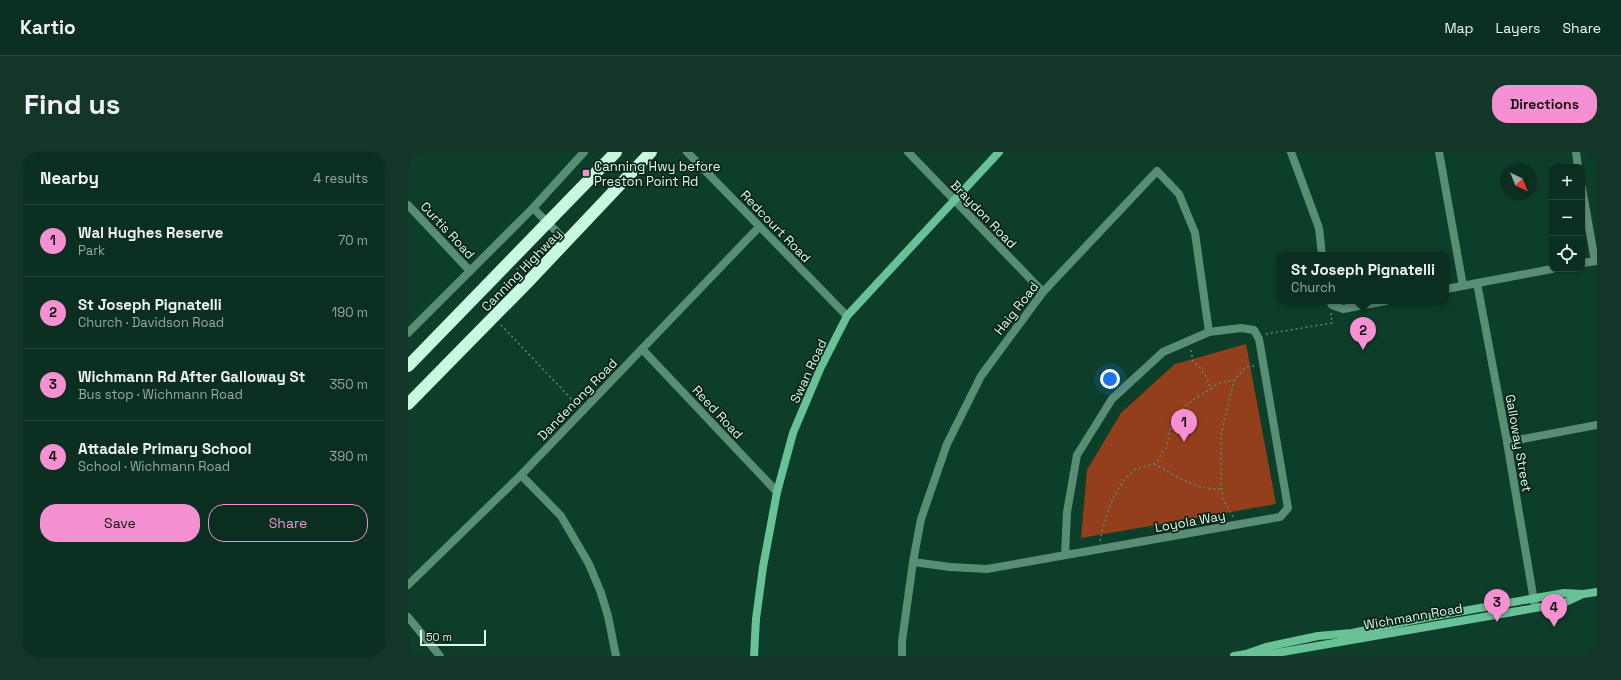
<!DOCTYPE html>
<html lang="en">
<head>
<meta charset="utf-8">
<style>
	body { margin:0; font-family:"Space Grotesk",sans-serif; background:#133629; color:#f1f3f6 }
	.controls { position:absolute; right:12px; top:12px; display:grid; overflow:hidden; border-radius:8px; box-shadow:0 1px 3px #0004 }
	.controls button { width:36px; height:36px; display:grid; place-items:center; padding:0; border:0; border-bottom:1px solid #2a4a3e; background:#0a2e20; color:#f1f3f6; font:20px sans-serif }
	.compass { position:absolute; left:1093px; top:12px; width:36px; height:36px; border-radius:50%; background:#0a2e20; box-shadow:0 1px 3px #0004; rotate:137deg }
	.scale { position:absolute; left:12px; bottom:10px; width:66px; box-sizing:border-box; padding-left:4px; border:2px solid #dbfae9; border-top:0; font-size:11px; line-height:14px; white-space:nowrap; color:#dbfae9; -webkit-text-stroke:3px #082216; paint-order:stroke }
	.you { position:absolute; left:702px; top:227px; width:14px; height:14px; margin:-10px; border:3px solid #fff; border-radius:50%; background:#1a73e8; box-shadow:0 0 0 6px #1a73e833 }
	.badge { display:grid; place-items:center; width:26px; height:26px; border-radius:50%; background:#f591d2; color:#111; font-size:13px; font-weight:700 }
	.pin { position:absolute; translate:-50% -33px; filter:drop-shadow(0 1px 2px #0008) }
	.pin::after { content:''; position:absolute; top:21px; width:14px; height:12px; background:inherit; clip-path:polygon(0 0,100% 0,50% 100%) }
	.popup { position:absolute; left:869px; top:100px; width:172px; height:52px; box-sizing:border-box; display:grid; place-content:center; border-radius:8px; background:#0a2e20; filter:drop-shadow(0 1px 3px #0005); font-size:13px; white-space:nowrap; color:#99a8a5 }
	.popup b { font-size:15px; color:#f1f3f6 }
	.popup::after { content:''; position:absolute; left:50%; top:100%; margin-left:-8px; border:8px solid transparent; border-top-color:#0a2e20 }
	.list { margin:0; padding:0; list-style:none }
	h2 { display:flex; justify-content:space-between; align-items:center; height:52px; margin:0; padding:0 16px; font-size:17px }
	h2 small { font-size:13px; font-weight:400; color:#99a8a5 }
	.list li { display:grid; grid-template-columns:26px 1fr auto; gap:12px; align-items:center; box-sizing:border-box; height:72px; padding:0 16px; border-top:1px solid #2a4a3e }
	.list b { display:block; font-size:15px; white-space:nowrap }
	.list p { margin:0; font-size:13px; white-space:nowrap; color:#99a8a5 }
	.list em { font-size:13px; font-style:normal; color:#99a8a5 }
	.actions { display:flex; gap:8px; padding:12px 16px }
	.actions a { flex:1; padding:9px 0; border:1px solid #f591d2; border-radius:16px; text-align:center; font-size:14px; color:#f591d2 }
	.actions .main { background:#f591d2; color:#111 }
	.icon { flex:none; width:22px; height:22px; fill:none; stroke:currentColor; stroke-width:2; stroke-linecap:round; stroke-linejoin:round }
	.map { position:relative; flex:none; width:1189px; height:504px; overflow:hidden; border-radius:16px }
	header { display:flex; align-items:center; gap:24px; box-sizing:border-box; height:56px; padding:0 20px; background:#0a2e20; border-bottom:1px solid #2a4a3e }
	header strong { font-size:19px }
	nav { display:flex; gap:22px; margin-inline-start:auto; font-size:14px }
	.intro { display:flex; align-items:center; justify-content:space-between; box-sizing:border-box; height:96px; padding:0 24px }
	h1 { margin:0; font-size:28px }
	.button { padding:10px 18px; border-radius:16px; background:#f591d2; color:#111; font-size:14px; font-weight:700 }
	main { display:flex; gap:24px; padding:0 24px }
	aside { flex:1; background:#0a2e20; border-radius:16px; box-shadow:0 1px 3px #0004 }
	.map>svg:first-child { display:block }
	.green { fill:#943f1b }
	.lines { fill:none; stroke-linecap:round; stroke-linejoin:round }
	.path { stroke:#5f8976; stroke-width:1.5; stroke-dasharray:2 3; stroke-linecap:butt }
	.street { stroke:#598e74; stroke-width:8 }
	.secondary { stroke:#69c197; stroke-width:8 }
	.highway { stroke:#c7f9de; stroke-width:12 }
	.poi-dot { fill:#f591d2; stroke:#082216; stroke-width:1.5 }
	.labels { text-anchor:middle; stroke-width:3.5; stroke-linejoin:round; paint-order:stroke }
	.poi-label { font-size:13px; fill:#dbfae9; stroke:#082216; text-anchor:start }
	.street-label { font-size:13px; fill:#dbfae9; stroke:#082216 }
</style>
</head>
<body>
<header>
<strong>Kartio</strong>
<nav><a>Map</a><a>Layers</a><a>Share</a></nav>
</header>
<div class="intro"><h1>Find us</h1><a class="button">Directions</a></div>
<main>
<aside>
<h2>Nearby<small>4 results</small></h2>
<ul class="list">
<li><span class="badge">1</span><div><b>Wal Hughes Reserve</b><p>Park</p></div><em>70 m</em></li>
<li><span class="badge">2</span><div><b>St Joseph Pignatelli</b><p>Church · Davidson Road</p></div><em>190 m</em></li>
<li><span class="badge">3</span><div><b>Wichmann Rd After Galloway St</b><p>Bus stop · Wichmann Road</p></div><em>350 m</em></li>
<li><span class="badge">4</span><div><b>Attadale Primary School</b><p>School · Wichmann Road</p></div><em>390 m</em></li>
</ul>
<div class="actions"><a class="main">Save</a><a>Share</a></div>
</aside>
<div class="map">
<svg width="1189" height="504" viewBox="0 0 1189 504">
	<rect width="100%" height="100%" fill="#0d3e2a"/>
	<polygon class="green" points="838,192 868,352 673,386 679,318 713,261 767,212"/>
	<g class="lines">
		<g class="path">
			<polyline points="109,116 113,123"/>
			<polyline points="93,173 169,253"/>
			<polyline points="858,182 924,171 923,161"/>
			<polyline points="783,198 785,210 792,216 799,226 803,238"/>
			<path d="M 746,312 C 769,324 786,338 814,337"/>
			<polyline points="825,365 815,347 813,332 813,282 826,228 838,215 847,214"/>
			<path d="M 692,389 C 697,366 705,336 724,320 C 730,314 740,315 747,311 C 753,307 752,300 758,297 L 765,265 L 786,247 L 812,231 L 826,228"/>
		</g>
		<g class="street">
			<polyline points="279,0 439,164"/>
			<polyline points="500,0 635,140"/>
			<polyline points="883,0 911,76 914,103"/>
			<polyline points="1031,0 1055,134"/>
			<polyline points="1168,0 1170,15"/>
			<polyline points="1174,36 1187,109"/>
			<polyline points="0,53 62,119"/>
			<polyline points="125,56 159,90"/>
			<polyline points="1174,111 1189,109"/>
			<polyline points="1069,131 1099,290 1127,455"/>
			<polyline points="1038,137 1144,117"/>
			<polyline points="922,149 924,153 935,157 978,149"/>
			<polyline points="0,181 125,56 176,0"/>
			<polyline points="234,197 369,340"/>
			<polyline points="1099,290 1189,273"/>
			<polyline points="113,323 153,364 181,412 193,441 200,464 208,504"/>
			<polyline points="505,410 542,415 579,417 872,365 880,356 851,187 846,178 833,176 801,180 755,200 704,247 669,303 659,360 657,403"/>
			<polyline points="0,433 113,323 351,75"/>
			<polyline points="0,465 32,504"/>
			<polyline points="494,504 494,489 505,410 513,367 539,292 573,224 635,140 749,19 771,42 787,81 801,180"/>
		</g>
		<g class="secondary">
			<polyline points="838,502 858,495 910,484 944,481 1016,466 1156,441 1175,442 1189,440"/>
			<polyline points="346,504 348,467 355,415 369,340 385,281 412,217 439,164 591,0"/>
			<polyline points="826,504 838,502 863,502 1156,451 1173,443"/>
		</g>
		<g class="highway">
			<polyline points="0,214 208,0"/>
			<polyline points="0,252 119,131 243,0"/>
		</g>
	</g>
	<rect class="poi-dot" x="174" y="17" width="8" height="8" rx="2"/>
	<g class="labels">
		<g class="poi-label">
			<text x="186" y="19">Canning Hwy before<tspan x="186" dy="15">Preston Point Rd</tspan></text>
		</g>
		<g class="street-label">
			<text transform="translate(576 62) rotate(46)" y="5">Braydon Road</text>
			<text transform="translate(368 74) rotate(46)" y="5">Redcourt Road</text>
			<text transform="translate(40 78) rotate(47)" y="5">Curtis Road</text>
			<text transform="translate(113 118) rotate(-46)" y="5">Canning Highway</text>
			<text transform="translate(608 156) rotate(-52)" y="5">Haig Road</text>
			<text transform="translate(400 219) rotate(-65)" y="5">Swan Road</text>
			<text transform="translate(169 247) rotate(-46)" y="5">Dandenong Road</text>
			<text transform="translate(310 260) rotate(47)" y="5">Reed Road</text>
			<text transform="translate(1111 291) rotate(80)" y="5">Galloway Street</text>
			<text transform="translate(782 369) rotate(-10)" y="5">Loyola Way</text>
			<text transform="translate(1005 464) rotate(-10)" y="5">Wichmann Road</text>
		</g>
	</g>
</svg>
<div class="controls">
<button>+</button>
<button>−</button>
<button><svg class="icon" aria-label="locate" viewBox="0 0 24 24"><circle cx="12" cy="12" r="6"/><path d="M12 2v4M12 18v4M2 12h4M18 12h4"/></svg></button>
</div>
<svg class="compass" viewBox="-18 -18 36 36"><path d="M0-13l5 13h-10z" fill="#e53935"/><path d="M0 13l5-13h-10z" fill="#99a8a5"/></svg>
<div class="scale">50 m</div>
<div class="you"></div>
<div class="pin badge" style="left:776px;top:290px">1</div>
<div class="pin badge" style="left:955px;top:198px">2</div>
<div class="popup"><b>St Joseph Pignatelli</b>Church</div>
<div class="pin badge" style="left:1089px;top:470px">3</div>
<div class="pin badge" style="left:1146px;top:475px">4</div>
</div>
</main>
</body>
</html>
